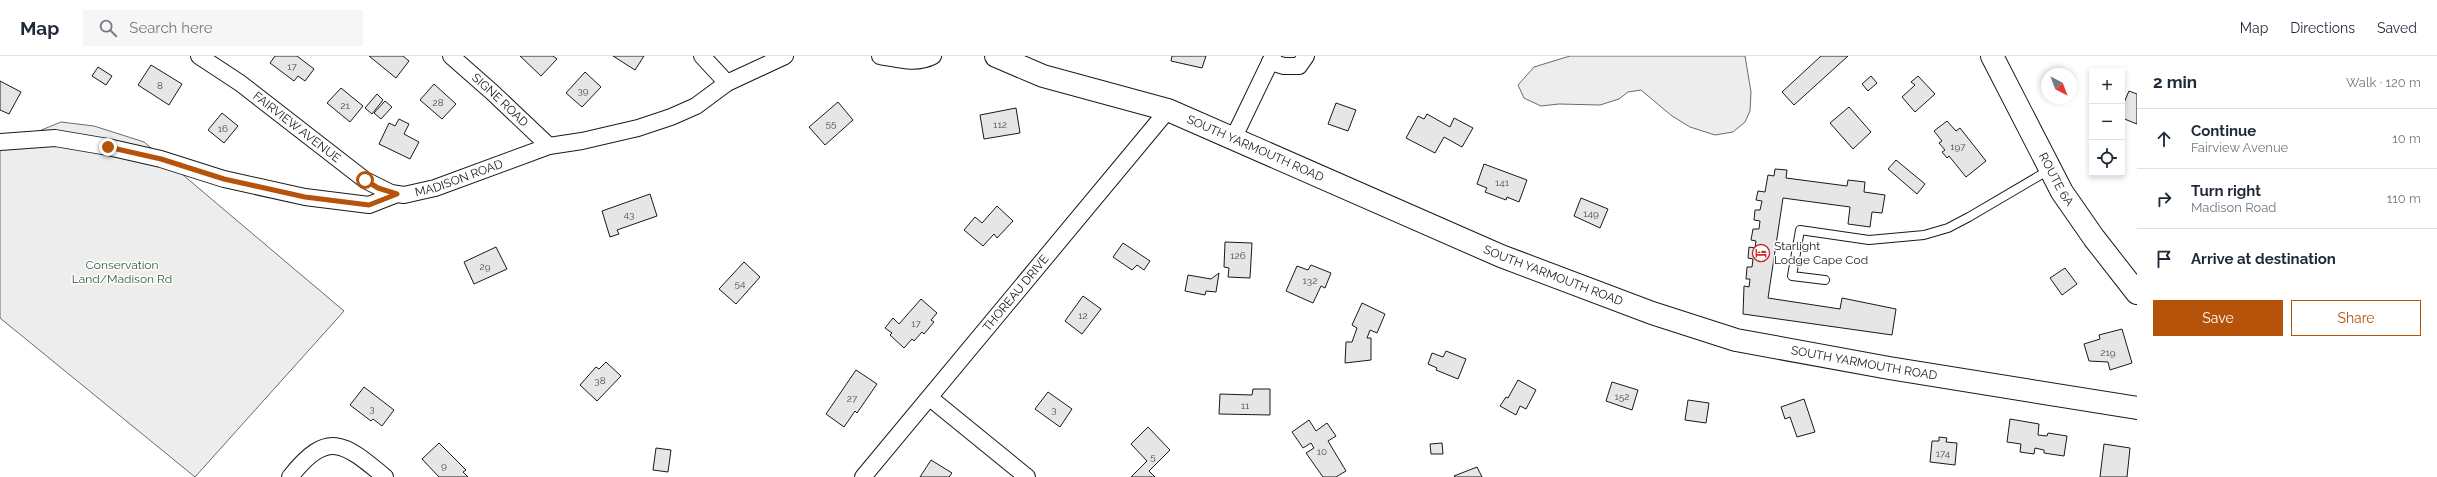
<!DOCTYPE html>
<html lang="en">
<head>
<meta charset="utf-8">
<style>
	body { margin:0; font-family:Raleway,sans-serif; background:#f6f6f7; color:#1f2937 }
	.controls { position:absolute; right:12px; top:12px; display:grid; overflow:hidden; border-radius:0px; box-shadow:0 2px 6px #0003 }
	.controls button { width:36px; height:36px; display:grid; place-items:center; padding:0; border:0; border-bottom:1px solid #e0e1e3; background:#fff; color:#1f2937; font:20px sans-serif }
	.compass { position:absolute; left:2041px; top:12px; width:36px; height:36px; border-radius:50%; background:#fff; box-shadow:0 2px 6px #0003; rotate:138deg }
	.stop { position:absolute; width:12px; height:12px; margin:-9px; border:3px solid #b45309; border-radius:50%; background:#fff }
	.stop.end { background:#b45309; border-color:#fff; box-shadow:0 1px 4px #0008 }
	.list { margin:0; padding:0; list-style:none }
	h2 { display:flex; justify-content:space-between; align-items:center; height:52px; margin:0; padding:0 16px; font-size:17px }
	h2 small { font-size:13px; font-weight:400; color:#747a83 }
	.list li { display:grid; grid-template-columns:26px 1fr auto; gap:12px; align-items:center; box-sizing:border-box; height:60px; padding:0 16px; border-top:1px solid #e0e1e3 }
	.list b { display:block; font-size:15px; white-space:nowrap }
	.list p { margin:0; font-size:13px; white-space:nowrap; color:#747a83 }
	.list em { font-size:13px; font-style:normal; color:#747a83 }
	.actions { display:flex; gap:8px; padding:12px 16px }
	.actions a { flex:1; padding:9px 0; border:1px solid #b45309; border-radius:0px; text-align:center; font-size:14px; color:#b45309 }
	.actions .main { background:#b45309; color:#fff }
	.icon { flex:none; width:22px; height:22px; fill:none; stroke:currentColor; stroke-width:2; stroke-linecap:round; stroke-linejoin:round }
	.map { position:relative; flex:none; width:2137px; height:421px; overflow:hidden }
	header { display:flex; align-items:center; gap:24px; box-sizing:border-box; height:56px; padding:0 20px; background:#fff; border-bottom:1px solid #e0e1e3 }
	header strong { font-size:19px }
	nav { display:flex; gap:22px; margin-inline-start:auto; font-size:14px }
	.search { width:280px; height:36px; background:#f6f6f7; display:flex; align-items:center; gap:10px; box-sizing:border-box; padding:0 14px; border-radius:0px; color:#747a83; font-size:15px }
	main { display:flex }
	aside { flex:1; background:#fff }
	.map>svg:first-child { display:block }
	.built { fill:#ededed; stroke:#6a6a6a }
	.building { fill:#e6e6e6; stroke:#1a1a1a }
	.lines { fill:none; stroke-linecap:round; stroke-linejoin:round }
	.service-casing { stroke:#1a1a1a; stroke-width:10 }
	.minor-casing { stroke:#1a1a1a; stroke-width:18 }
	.secondary-casing { stroke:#1a1a1a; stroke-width:24 }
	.service { stroke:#fff; stroke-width:8 }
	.minor { stroke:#fff; stroke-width:16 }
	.secondary { stroke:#fff; stroke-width:22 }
	.route { stroke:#b45309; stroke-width:5 }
	.labels { text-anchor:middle; stroke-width:3; stroke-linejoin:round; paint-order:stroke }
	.number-label { font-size:10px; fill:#4d4d4d }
	.street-label { font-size:12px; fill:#1a1a1a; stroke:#fff }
	.poi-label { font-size:12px; fill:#1a1a1a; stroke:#fff; text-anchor:start }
	.park-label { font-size:12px; fill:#2b5a34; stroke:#fff }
</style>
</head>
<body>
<header>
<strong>Map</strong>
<div class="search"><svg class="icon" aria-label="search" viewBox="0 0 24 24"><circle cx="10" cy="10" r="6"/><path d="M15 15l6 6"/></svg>Search here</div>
<nav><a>Map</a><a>Directions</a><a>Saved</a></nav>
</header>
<main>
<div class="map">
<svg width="2137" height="421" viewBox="0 0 2137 421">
	<rect width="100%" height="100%" fill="#fff"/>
	<g class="built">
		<polygon points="1570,0 1745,0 1751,36 1750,55 1745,66 1733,76 1715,79 1690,71 1672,60 1641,34 1628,36 1619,43 1600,49 1559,48 1541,50 1524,42 1518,29 1534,11"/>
		<polygon points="61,66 94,70 144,86 344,255 195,421 0,262 0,91"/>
	</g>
	<g class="building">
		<polygon points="275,0 297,0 314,13 305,25 298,20 294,25 270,7"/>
		<polygon points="369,0 403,0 409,5 396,22"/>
		<polygon points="520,0 553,0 557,3 541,20"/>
		<polygon points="613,0 644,0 635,14"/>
		<polygon points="1172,0 1206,0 1202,12 1171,5"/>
		<polygon points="1821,0 1848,0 1794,49 1782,36"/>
		<polygon points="151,9 182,28 169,49 138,29"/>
		<polygon points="98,11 112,20 106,29 92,20"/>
		<polygon points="585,16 601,31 582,51 566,37"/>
		<polygon points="1871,20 1877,27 1868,35 1862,28"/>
		<polygon points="1918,20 1935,38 1915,56 1902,41 1915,29 1911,26"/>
		<polygon points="0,25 21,36 9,58 0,54"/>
		<polygon points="434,28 456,48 442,63 420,44"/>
		<polygon points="341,32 363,50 350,66 327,47"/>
		<polygon points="2129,35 2137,38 2137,68 2122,62 2122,51"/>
		<polygon points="377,38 383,44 372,58 365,52"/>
		<polygon points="385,45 392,51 381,63 374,57"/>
		<polygon points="838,46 853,64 825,89 809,71"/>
		<polygon points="1336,47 1356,54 1348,75 1328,68"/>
		<polygon points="1849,51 1871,76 1853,93 1830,67"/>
		<polygon points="1016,52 1020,77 984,83 980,59"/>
		<polygon points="222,57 238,70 224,87 208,74"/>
		<polygon points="1427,58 1450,71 1454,62 1473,72 1462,91 1444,81 1435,97 1406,82 1418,60 1424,63"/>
		<polygon points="399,63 409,68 404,78 419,86 410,103 379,88 389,67 395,70"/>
		<polygon points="1947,65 1956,75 1960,72 1986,105 1966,121 1949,100 1947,102 1942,96 1945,94 1939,87 1942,85 1934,75"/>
		<polygon points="1896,104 1925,128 1917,138 1888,113"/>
		<polygon points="1484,108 1527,124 1519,146 1507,141 1506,144 1485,136 1487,132 1477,128"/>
		<polygon points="1775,113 1787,114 1786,122 1847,130 1848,124 1865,126 1864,136 1885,139 1882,157 1872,156 1870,171 1848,168 1850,151 1783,142 1768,242 1840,253 1842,242 1896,253 1892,279 1743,258 1744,230 1749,231 1750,223 1746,223 1747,211 1752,211 1753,203 1748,202 1749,191 1755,192 1756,185 1751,184 1753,173 1759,173 1760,165 1754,164 1755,154 1760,154 1762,145 1756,144 1758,135 1765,136 1768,119 1774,120"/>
		<polygon points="650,138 657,160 617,174 619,178 610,181 602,155"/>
		<polygon points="1581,142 1608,153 1600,172 1574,160"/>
		<polygon points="997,150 1013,165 997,182 994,178 983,190 964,174 975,161 982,167"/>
		<polygon points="1225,186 1252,187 1250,222 1228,221 1229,212 1224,211"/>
		<polygon points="1123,187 1150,205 1144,214 1137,209 1132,214 1113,201"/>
		<polygon points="496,191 507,213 474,228 464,206"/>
		<polygon points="744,206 760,221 736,248 719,233"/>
		<polygon points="1311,209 1331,217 1325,232 1321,230 1313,247 1286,235 1297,210 1308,214"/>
		<polygon points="2065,212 2077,228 2062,239 2050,222"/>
		<polygon points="1219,217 1216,236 1206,235 1205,239 1185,235 1188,219 1211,223"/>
		<polygon points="1083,240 1101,253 1082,278 1065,265"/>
		<polygon points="921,243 937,257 931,264 934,266 924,278 922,276 914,285 912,283 904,292 890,279 892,277 885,272 893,262 899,268"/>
		<polygon points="1362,247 1385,258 1377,277 1370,274 1367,282 1371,282 1371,304 1345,307 1346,286 1352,286 1357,272 1352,269"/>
		<polygon points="2122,273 2132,307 2110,314 2108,306 2089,305 2084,288 2100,283 2099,279"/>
		<polygon points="1446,295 1466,303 1458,323 1436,314 1437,312 1428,308 1432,297 1443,301"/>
		<polygon points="606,306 621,320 597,345 580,329 596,311 599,313"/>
		<polygon points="856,314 877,328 857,357 855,355 844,371 826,358"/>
		<polygon points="1518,324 1536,334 1526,353 1520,350 1516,359 1500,350 1506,341 1508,342"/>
		<polygon points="1612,326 1638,334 1632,354 1606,345"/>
		<polygon points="364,331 394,354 382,370 373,363 371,365 350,349"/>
		<polygon points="1253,333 1270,333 1270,359 1219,358 1220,338 1252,339"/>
		<polygon points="1048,336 1072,353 1060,371 1035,353"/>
		<polygon points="1804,343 1815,376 1797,381 1790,361 1785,363 1781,351"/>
		<polygon points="1688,344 1709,347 1706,367 1685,364"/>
		<polygon points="2010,363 2039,368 2038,379 2047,380 2048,377 2067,380 2064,400 2044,397 2044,394 2035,392 2034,398 2020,396 2021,388 2007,386"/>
		<polygon points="1309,364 1316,375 1327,367 1336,380 1328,385 1346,415 1336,421 1323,421 1306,397 1314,392 1311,387 1303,392 1292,376"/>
		<polygon points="1148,371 1170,394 1149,415 1155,421 1131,421 1147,405 1131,388"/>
		<polygon points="1939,381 1947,382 1946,386 1957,387 1955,409 1930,406 1932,385 1939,385"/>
		<polygon points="439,387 466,414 463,416 468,421 439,421 422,403"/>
		<polygon points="1442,387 1443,398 1431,398 1430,388"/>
		<polygon points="2104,388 2130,392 2127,421 2100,421"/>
		<polygon points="656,392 671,394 668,416 653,414"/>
		<polygon points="931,404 952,417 949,421 920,421"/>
		<polygon points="1477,411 1482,421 1455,421 1454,420"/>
	</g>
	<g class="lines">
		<g class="service-casing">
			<polyline id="service" points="1825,224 1792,220 1800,174 1869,184 1924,179 1948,172 1969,161 2049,114"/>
		</g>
		<g class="minor-casing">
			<g id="minor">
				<path id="s1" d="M 199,0 L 240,27 L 365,124 L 391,137 L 404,139 L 435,132 L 549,90 L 582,85 L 638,72 L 671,61 L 696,50 L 727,27 L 785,0"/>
				<path id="s2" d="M 451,0 L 492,36 L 549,90"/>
				<polyline points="702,0 727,27"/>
				<path d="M 880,0 C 898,3 916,9 933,0"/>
				<polyline points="1270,6 1284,10 1299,10 1306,0"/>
				<polyline points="1234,81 1273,0"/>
				<polyline points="0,86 55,82 108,91 161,103 224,123 305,141 369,149 397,138"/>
				<polyline points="930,342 1027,421"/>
				<path d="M 290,421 C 328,373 344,387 385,421"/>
				<path id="s3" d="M 863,421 L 1168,54"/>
			</g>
		</g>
		<g class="secondary-casing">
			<g id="secondary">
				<path id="s4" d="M 996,0 L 1043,20 L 1168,54 L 1501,200 L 1652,257 L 1736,284 L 1889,312 L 2137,352"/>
				<path id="s5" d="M 1992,0 L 2062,136 L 2094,182 L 2137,237"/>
			</g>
		</g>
		<use href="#service" class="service"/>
		<use href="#minor" class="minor"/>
		<use href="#secondary" class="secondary"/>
	</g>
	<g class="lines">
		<polyline class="route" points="108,91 161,103 224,123 305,141 369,149 397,138 378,132 365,124"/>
	</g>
	<defs>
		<g id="hotel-ring" transform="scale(0.9)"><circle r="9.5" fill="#fff" stroke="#c62828" stroke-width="1.5"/><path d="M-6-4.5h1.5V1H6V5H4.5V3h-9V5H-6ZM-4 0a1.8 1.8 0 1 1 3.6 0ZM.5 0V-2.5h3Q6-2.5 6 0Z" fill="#c62828"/></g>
	</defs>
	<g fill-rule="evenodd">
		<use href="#hotel-ring" x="1761" y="197"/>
	</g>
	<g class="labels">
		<g class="number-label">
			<text x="292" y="14">17</text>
			<text x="160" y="33">8</text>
			<text x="583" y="38">39</text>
			<text x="438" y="50">28</text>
			<text x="345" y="53">21</text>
			<text x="831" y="71">55</text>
			<text x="1000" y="72">112</text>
			<text x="223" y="76">16</text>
			<text x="1958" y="94">197</text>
			<text x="1502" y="130">141</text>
			<text x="1591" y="161">149</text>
			<text x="629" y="162">43</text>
			<text x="1238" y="203">126</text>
			<text x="485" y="214">29</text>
			<text x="1310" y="228">132</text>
			<text x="740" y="231">54</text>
			<text x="1083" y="263">12</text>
			<text x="916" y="271">17</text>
			<text x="2108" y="300">219</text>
			<text x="600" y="328">38</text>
			<text x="1622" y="344">152</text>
			<text x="852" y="346">27</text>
			<text x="1245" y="353">11</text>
			<text x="372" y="356">3</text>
			<text x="1054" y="357">3</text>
			<text x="1322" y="399">10</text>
			<text x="1943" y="401">174</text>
			<text x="1153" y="404">5</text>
			<text x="444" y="413">9</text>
		</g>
		<g class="street-label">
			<text dy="4" stroke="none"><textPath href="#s2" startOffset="66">SIGNE ROAD</textPath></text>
			<text dy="4" stroke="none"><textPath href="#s1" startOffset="121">FAIRVIEW AVENUE</textPath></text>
			<text dy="4" stroke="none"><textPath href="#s4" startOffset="276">SOUTH YARMOUTH ROAD</textPath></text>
			<text dy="4" stroke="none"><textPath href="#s1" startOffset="307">MADISON ROAD</textPath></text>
			<text dy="4" stroke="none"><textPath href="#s5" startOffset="139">ROUTE 6A</textPath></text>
			<text dy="4" stroke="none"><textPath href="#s4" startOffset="600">SOUTH YARMOUTH ROAD</textPath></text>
			<text dy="4" stroke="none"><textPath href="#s3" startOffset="239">THOREAU DRIVE</textPath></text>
			<text dy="4" stroke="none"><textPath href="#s4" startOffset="924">SOUTH YARMOUTH ROAD</textPath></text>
		</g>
		<g class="poi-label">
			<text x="1774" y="194">Starlight<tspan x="1774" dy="14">Lodge Cape Cod</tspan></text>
		</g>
		<g class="park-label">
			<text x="122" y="213">Conservation<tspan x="122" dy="14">Land/Madison Rd</tspan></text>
		</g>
	</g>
</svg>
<div class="controls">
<button>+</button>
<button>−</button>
<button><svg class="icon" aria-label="locate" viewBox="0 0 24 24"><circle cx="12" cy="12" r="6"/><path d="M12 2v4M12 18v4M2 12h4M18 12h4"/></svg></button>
</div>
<svg class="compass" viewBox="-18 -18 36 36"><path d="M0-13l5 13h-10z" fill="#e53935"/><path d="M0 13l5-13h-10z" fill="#747a83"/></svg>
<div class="stop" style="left:365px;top:124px"></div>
<div class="stop end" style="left:108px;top:91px"></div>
</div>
<aside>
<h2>2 min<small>Walk · 120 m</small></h2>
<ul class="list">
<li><svg class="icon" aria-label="ahead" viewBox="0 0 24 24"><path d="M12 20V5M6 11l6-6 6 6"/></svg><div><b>Continue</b><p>Fairview Avenue</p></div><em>10 m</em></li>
<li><svg class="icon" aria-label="right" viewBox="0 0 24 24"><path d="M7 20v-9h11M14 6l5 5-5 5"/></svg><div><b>Turn right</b><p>Madison Road</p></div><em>110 m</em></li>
<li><svg class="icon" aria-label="arrive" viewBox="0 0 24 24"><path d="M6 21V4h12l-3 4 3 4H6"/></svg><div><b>Arrive at destination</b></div></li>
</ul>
<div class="actions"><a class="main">Save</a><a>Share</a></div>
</aside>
</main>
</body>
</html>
